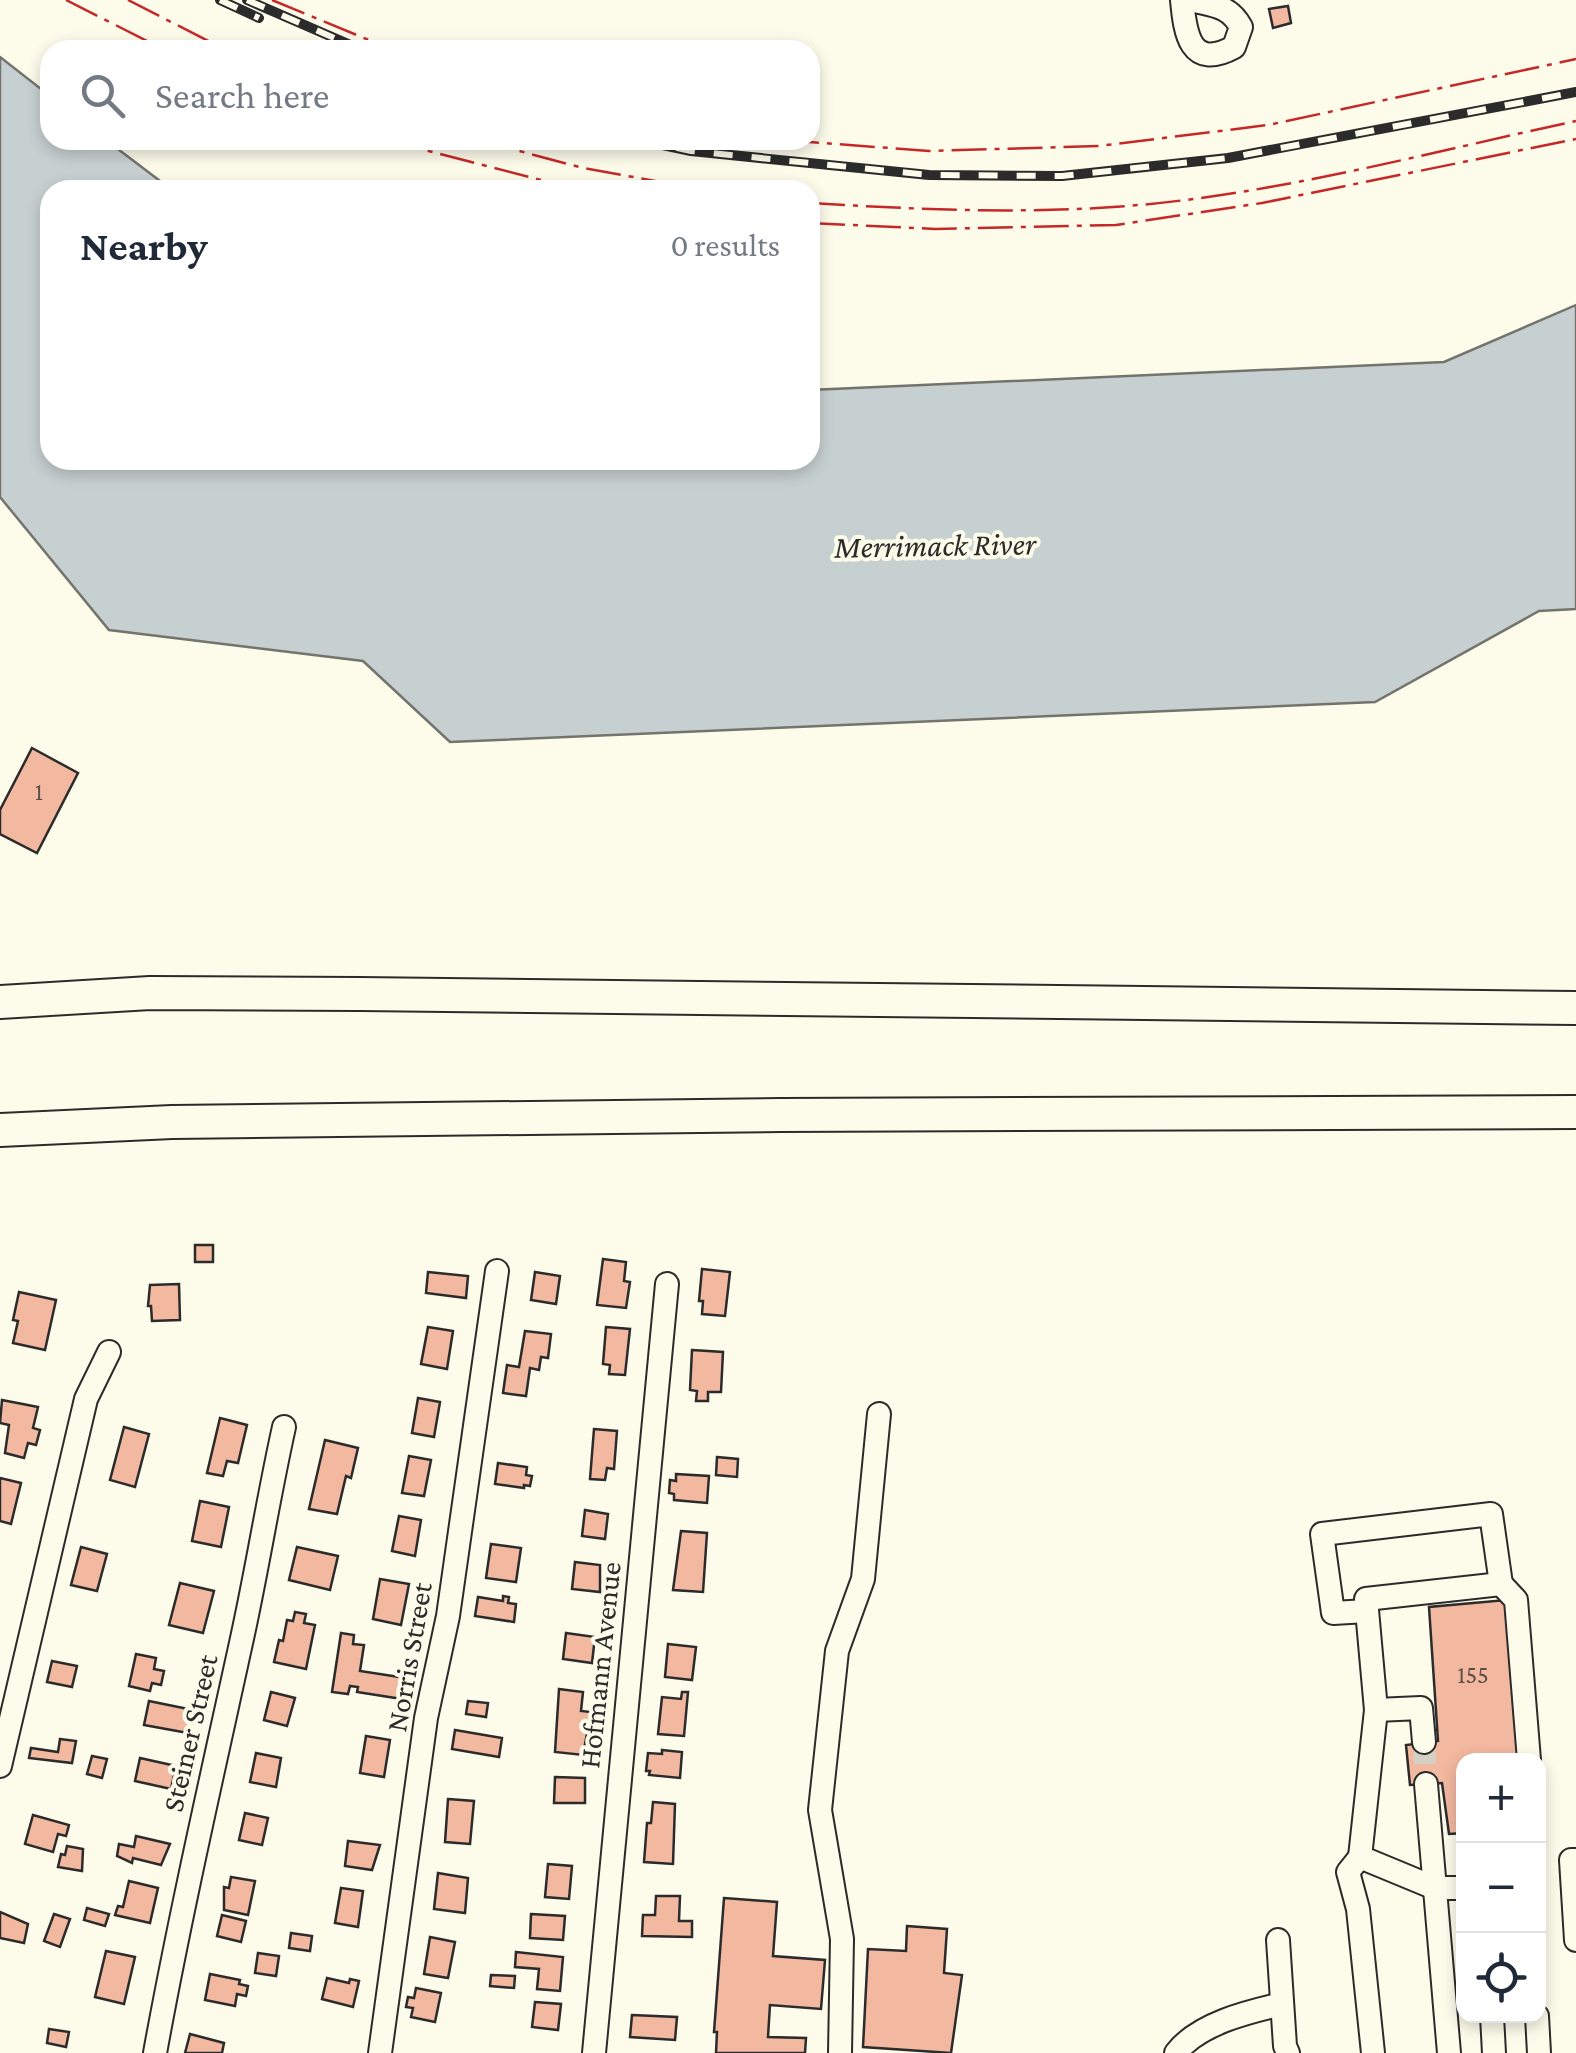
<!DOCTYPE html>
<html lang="en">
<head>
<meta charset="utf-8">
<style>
	body { margin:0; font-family:"Crimson Pro",serif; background:#f6f6f7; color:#1f2937 }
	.controls { position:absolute; right:30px; bottom:30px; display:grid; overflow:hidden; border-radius:20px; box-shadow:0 5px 15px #0003 }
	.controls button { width:90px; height:90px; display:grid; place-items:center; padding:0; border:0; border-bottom:2px solid #e0e1e3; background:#fff; color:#1f2937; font:50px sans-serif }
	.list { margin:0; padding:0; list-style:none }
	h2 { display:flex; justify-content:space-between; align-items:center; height:130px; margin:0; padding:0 40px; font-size:42px }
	h2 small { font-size:32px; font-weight:400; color:#747a83 }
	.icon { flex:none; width:55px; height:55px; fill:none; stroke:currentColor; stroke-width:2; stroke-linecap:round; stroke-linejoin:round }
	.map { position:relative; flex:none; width:1576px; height:2053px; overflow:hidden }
	.search { position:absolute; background:#fff; box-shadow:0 5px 15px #0003; left:40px; top:40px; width:780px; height:110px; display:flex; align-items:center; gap:25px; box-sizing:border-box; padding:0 35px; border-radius:30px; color:#747a83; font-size:38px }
	.panel { position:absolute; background:#fff; box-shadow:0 5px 15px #0003; left:40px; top:180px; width:780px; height:290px; border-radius:30px }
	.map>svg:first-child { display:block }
	.water { fill:#c7d0d0; stroke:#74746e; stroke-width:2.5 }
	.building { fill:#f2b8a0; stroke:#2b2b2b; stroke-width:2.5 }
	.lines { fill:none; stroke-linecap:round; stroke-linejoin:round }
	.minor-tunnel { stroke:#d3d1c4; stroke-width:22; stroke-dasharray:22 11; stroke-linecap:butt }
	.minor-casing { stroke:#2b2b2b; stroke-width:26 }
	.highway-casing { stroke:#2b2b2b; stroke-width:36 }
	.minor { stroke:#fdfbea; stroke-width:22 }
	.highway { stroke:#fdfbea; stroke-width:32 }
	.rail-casing { stroke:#2b2b2b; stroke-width:10 }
	.rail { stroke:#fdfbea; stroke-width:6; stroke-dasharray:19; stroke-linecap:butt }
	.power { stroke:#c62828; stroke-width:2.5; stroke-dasharray:35 8 5 8; stroke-linecap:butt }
	.labels { text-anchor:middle; stroke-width:8; stroke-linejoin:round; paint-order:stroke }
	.number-label { font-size:25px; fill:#5d4e48 }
	.street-label { font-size:30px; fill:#2b2b2b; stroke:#fdfbea }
	.water-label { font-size:32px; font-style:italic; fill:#2b2b2b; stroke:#fdfbea }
</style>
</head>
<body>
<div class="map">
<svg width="1576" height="2053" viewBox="0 0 1576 2053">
	<rect width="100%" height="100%" fill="#fdfbea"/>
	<polygon class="water" points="0,57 50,96 50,140 106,140 172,190 50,190 50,460 810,460 810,390 1444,362 1576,305 1576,609 1539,611 1375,702 450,742 363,661 109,630 0,497"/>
	<g class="building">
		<polygon points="1288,6 1291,23 1273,28 1269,9"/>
		<polygon points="32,748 78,773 37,853 0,834 0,810"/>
		<rect x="195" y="1245" width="18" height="17"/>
		<polygon points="603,1259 626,1262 624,1281 630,1282 626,1308 597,1305"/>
		<polygon points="702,1269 730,1272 725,1316 702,1314 703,1301 699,1301"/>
		<polygon points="428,1272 468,1276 466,1298 426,1293"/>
		<polygon points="535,1272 560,1276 556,1304 531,1300"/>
		<polygon points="179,1284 180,1320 152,1321 151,1306 148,1306 150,1285"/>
		<polygon points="19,1292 56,1300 45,1350 13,1343 18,1321 13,1320"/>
		<polygon points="428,1327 453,1331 447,1369 421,1364"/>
		<polygon points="606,1327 630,1329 625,1375 609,1374 610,1365 603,1364"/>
		<polygon points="525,1331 551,1334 548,1358 541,1357 539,1370 530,1368 526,1396 503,1393 507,1365 519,1367"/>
		<polygon points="692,1350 723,1352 721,1392 708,1392 708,1401 696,1401 697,1391 690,1390"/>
		<polygon points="418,1398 440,1402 434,1437 412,1433"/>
		<polygon points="2,1400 38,1407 33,1428 40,1430 36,1445 28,1443 24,1458 5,1453 9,1425 0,1423"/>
		<polygon points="220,1418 247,1425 238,1463 227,1461 223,1476 207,1473"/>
		<polygon points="124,1427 149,1434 135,1487 110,1480"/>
		<polygon points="594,1429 617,1431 614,1469 607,1468 605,1480 590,1479"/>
		<polygon points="325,1440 358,1448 351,1478 346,1476 337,1514 309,1509"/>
		<polygon points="409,1456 431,1460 424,1496 402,1493"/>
		<polygon points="717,1457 738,1459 737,1477 716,1475"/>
		<polygon points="498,1463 527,1467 526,1475 532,1476 530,1486 524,1485 524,1488 495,1484"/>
		<polygon points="676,1474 709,1476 707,1503 674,1500 674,1494 669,1493 670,1480 676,1481"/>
		<polygon points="0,1478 21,1483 11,1524 0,1521"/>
		<polygon points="200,1501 229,1507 221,1547 192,1541"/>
		<polygon points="585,1510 608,1514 605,1539 582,1536"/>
		<polygon points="399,1516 421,1520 415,1556 392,1551"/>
		<polygon points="681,1531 707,1533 703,1592 673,1590"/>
		<polygon points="491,1544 521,1548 516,1582 486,1578"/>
		<polygon points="81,1547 107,1554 97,1591 71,1585"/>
		<polygon points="297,1547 338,1556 330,1590 289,1580"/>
		<polygon points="575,1562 600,1565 600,1592 572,1589"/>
		<polygon points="380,1579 409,1584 401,1625 373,1619"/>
		<polygon points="180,1583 214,1591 203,1633 169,1625"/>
		<polygon points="503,1596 509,1597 508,1603 516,1604 514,1622 475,1616 478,1597 503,1601"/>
		<polygon points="1506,1600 1521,1760 1464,1760 1464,1833 1449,1834 1442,1783 1410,1785 1406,1745 1438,1741 1429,1607"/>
		<polygon points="295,1612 306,1614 304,1623 315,1625 306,1669 274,1662 279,1640 283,1641 287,1620 293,1621"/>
		<polygon points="341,1633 354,1635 353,1644 364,1645 360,1671 406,1678 402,1699 357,1692 358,1687 350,1686 348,1694 332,1692"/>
		<polygon points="566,1633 595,1637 592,1663 563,1659"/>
		<polygon points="668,1644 696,1647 692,1680 665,1677"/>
		<polygon points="136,1654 156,1658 154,1669 164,1671 161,1685 152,1683 150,1691 129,1686"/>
		<polygon points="52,1661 77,1666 72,1687 47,1682"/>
		<polygon points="559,1689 583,1692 581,1711 591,1712 583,1755 555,1752"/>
		<polygon points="271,1692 295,1698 287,1726 264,1720"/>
		<polygon points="682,1692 688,1692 684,1736 658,1734 662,1697 681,1699"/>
		<polygon points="149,1701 193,1710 188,1733 144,1725"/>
		<polygon points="468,1701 488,1703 486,1717 466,1714"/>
		<polygon points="455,1730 502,1738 499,1757 452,1749"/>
		<polygon points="366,1736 390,1740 384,1777 360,1773"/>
		<polygon points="60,1739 76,1741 72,1763 29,1758 31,1748 58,1752"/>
		<polygon points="662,1750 682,1752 680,1778 649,1775 650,1771 646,1771 648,1753 662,1754"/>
		<polygon points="256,1753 281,1758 276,1787 250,1782"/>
		<polygon points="92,1756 107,1759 102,1778 87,1774"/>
		<polygon points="140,1758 176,1766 171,1789 135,1781"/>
		<polygon points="555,1777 585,1778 585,1803 554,1803"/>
		<polygon points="448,1799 474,1801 470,1844 445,1842"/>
		<polygon points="653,1802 675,1804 673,1864 644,1862 647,1823 651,1823"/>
		<polygon points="245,1813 268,1818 262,1845 239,1840"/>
		<polygon points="33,1815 69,1825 66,1836 58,1834 53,1852 25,1844"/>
		<polygon points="136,1836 170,1844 161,1865 133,1858 132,1863 117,1856 119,1844 134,1847"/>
		<polygon points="348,1841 380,1845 372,1870 345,1866"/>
		<polygon points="67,1846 83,1849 82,1871 58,1867 61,1854 65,1855"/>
		<polygon points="548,1864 572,1866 569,1899 545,1897"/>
		<polygon points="438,1873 468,1878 465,1913 434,1909"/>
		<polygon points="231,1877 255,1881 248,1915 224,1910 224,1887 229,1888"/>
		<polygon points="129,1881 158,1888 150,1923 115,1915 118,1906 123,1907"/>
		<polygon points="341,1888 363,1891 358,1927 335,1923"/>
		<polygon points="656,1896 680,1896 679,1921 692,1921 692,1937 642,1936 643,1915 655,1915"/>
		<polygon points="724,1898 777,1902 773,1956 825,1960 821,2009 770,2005 768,2037 806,2038 805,2053 716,2053 717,2032 714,2032"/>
		<polygon points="87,1908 109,1914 105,1926 84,1920"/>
		<polygon points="0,1912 28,1924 24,1943 0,1938"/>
		<polygon points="54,1914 70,1919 60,1947 44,1941"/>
		<polygon points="531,1914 565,1916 563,1940 530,1938"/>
		<polygon points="222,1915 246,1921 241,1942 217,1936"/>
		<polygon points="907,1926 947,1929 944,1973 962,1975 951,2053 863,2047 868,1949 906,1951"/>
		<polygon points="291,1933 312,1936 310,1951 289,1948"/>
		<polygon points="430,1937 455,1942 448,1978 424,1974"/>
		<polygon points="106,1951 135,1957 124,2004 95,1997"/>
		<polygon points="516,1952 563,1957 560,1991 537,1989 539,1969 515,1967"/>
		<polygon points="258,1953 279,1956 276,1976 255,1973"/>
		<polygon points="210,1974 240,1980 239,1984 248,1986 246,1996 237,1994 235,2006 205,2000"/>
		<polygon points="491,1975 515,1976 514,1988 490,1986"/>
		<polygon points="327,1978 349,1983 350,1979 359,1981 353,2007 322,1999"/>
		<polygon points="416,1988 441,1993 435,2022 411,2017 413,2008 406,2007 408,1997 414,1998"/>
		<polygon points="535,2002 561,2004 558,2030 532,2027"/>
		<polygon points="632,2015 677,2017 675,2040 630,2037"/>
		<polygon points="49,2029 69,2032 66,2047 47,2043"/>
		<polygon points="190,2034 224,2043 222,2053 185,2053"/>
	</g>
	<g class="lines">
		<polyline class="minor-tunnel" points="1424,1742 1426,1784"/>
		<g class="minor-casing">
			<g id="minor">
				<path d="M 1182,0 C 1185,33 1190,71 1234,47 L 1241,27 C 1229,5 1213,6 1191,0"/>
				<polyline points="1367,1611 1333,1613 1322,1534 1491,1514 1501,1584"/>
				<polyline points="1376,1710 1421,1708 1424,1742"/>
				<polyline points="0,1766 86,1399 109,1352"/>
				<polyline points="1426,1784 1449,2053"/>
				<polyline points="1360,1857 1376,1710 1366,1599 1501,1584 1516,1600 1529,1760"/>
				<polyline points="1576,1860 1571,1860 1576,1940"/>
				<polyline points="1278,1940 1285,2046 1288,2053"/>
				<polyline points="1492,2016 1494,2053"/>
				<polyline points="1537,2016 1539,2053"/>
				<path d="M 155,2053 C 180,1916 211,1780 241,1643 C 257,1571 268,1499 284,1427"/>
				<polyline points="380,2053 426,1718 448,1616 497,1271"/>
				<polyline points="594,2053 667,1284"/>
				<polyline points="840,2053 842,1939 820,1810 837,1651 863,1579 879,1414"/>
				<path d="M 1176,2053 C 1198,2024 1247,2012 1282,2004"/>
				<polyline points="1373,2053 1358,1909 1348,1872 1360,1857 1435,1888 1464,1888"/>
			</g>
		</g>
		<g class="highway-casing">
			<g id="highway">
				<polyline points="0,1002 150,993 360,994 1576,1008"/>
				<polyline points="0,1130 172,1122 781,1115 1576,1112"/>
			</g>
		</g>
		<use href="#minor" class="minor"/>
		<use href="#highway" class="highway"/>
		<g class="rail-casing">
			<g id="rail">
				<polyline points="220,0 259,18"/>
				<polyline points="247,0 362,50"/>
				<polyline points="639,140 691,151 929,175 1062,176 1228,158 1576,92"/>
			</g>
		</g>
		<use href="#rail" class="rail"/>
		<g class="power">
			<polyline points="66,0 165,50"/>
			<polyline points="128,0 226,50"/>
			<polyline points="272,0 393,50"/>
			<polyline points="386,140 580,190"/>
			<polyline points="478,140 583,168 706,190"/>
			<polyline points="784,140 929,151 1099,146 1268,125 1576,59"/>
			<path d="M 810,203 C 911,209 1012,214 1113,207 C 1267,197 1426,153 1576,121"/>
			<polyline points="810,223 935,229 1116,225 1262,203 1576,139"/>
		</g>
	</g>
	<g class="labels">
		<g class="number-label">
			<text x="39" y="800">1</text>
			<text x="1473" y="1683">155</text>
		</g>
		<g class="street-label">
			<text transform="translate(409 1657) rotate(-80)" y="10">Norris Street</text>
			<text transform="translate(600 1665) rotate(-84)" y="10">Hofmann Avenue</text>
			<text transform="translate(190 1733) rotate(-77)" y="10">Steiner Street</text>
		</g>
		<g class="water-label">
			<text transform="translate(935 545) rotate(-1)" y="11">Merrimack River</text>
		</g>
	</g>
</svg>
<div class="controls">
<button>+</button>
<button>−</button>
<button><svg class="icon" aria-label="locate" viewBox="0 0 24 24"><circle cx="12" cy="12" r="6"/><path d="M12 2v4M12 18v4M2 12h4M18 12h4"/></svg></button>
</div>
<div class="search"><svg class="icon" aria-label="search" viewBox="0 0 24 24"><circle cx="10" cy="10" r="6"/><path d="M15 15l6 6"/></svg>Search here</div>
<section class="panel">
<h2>Nearby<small>0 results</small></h2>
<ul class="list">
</ul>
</section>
</div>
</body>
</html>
